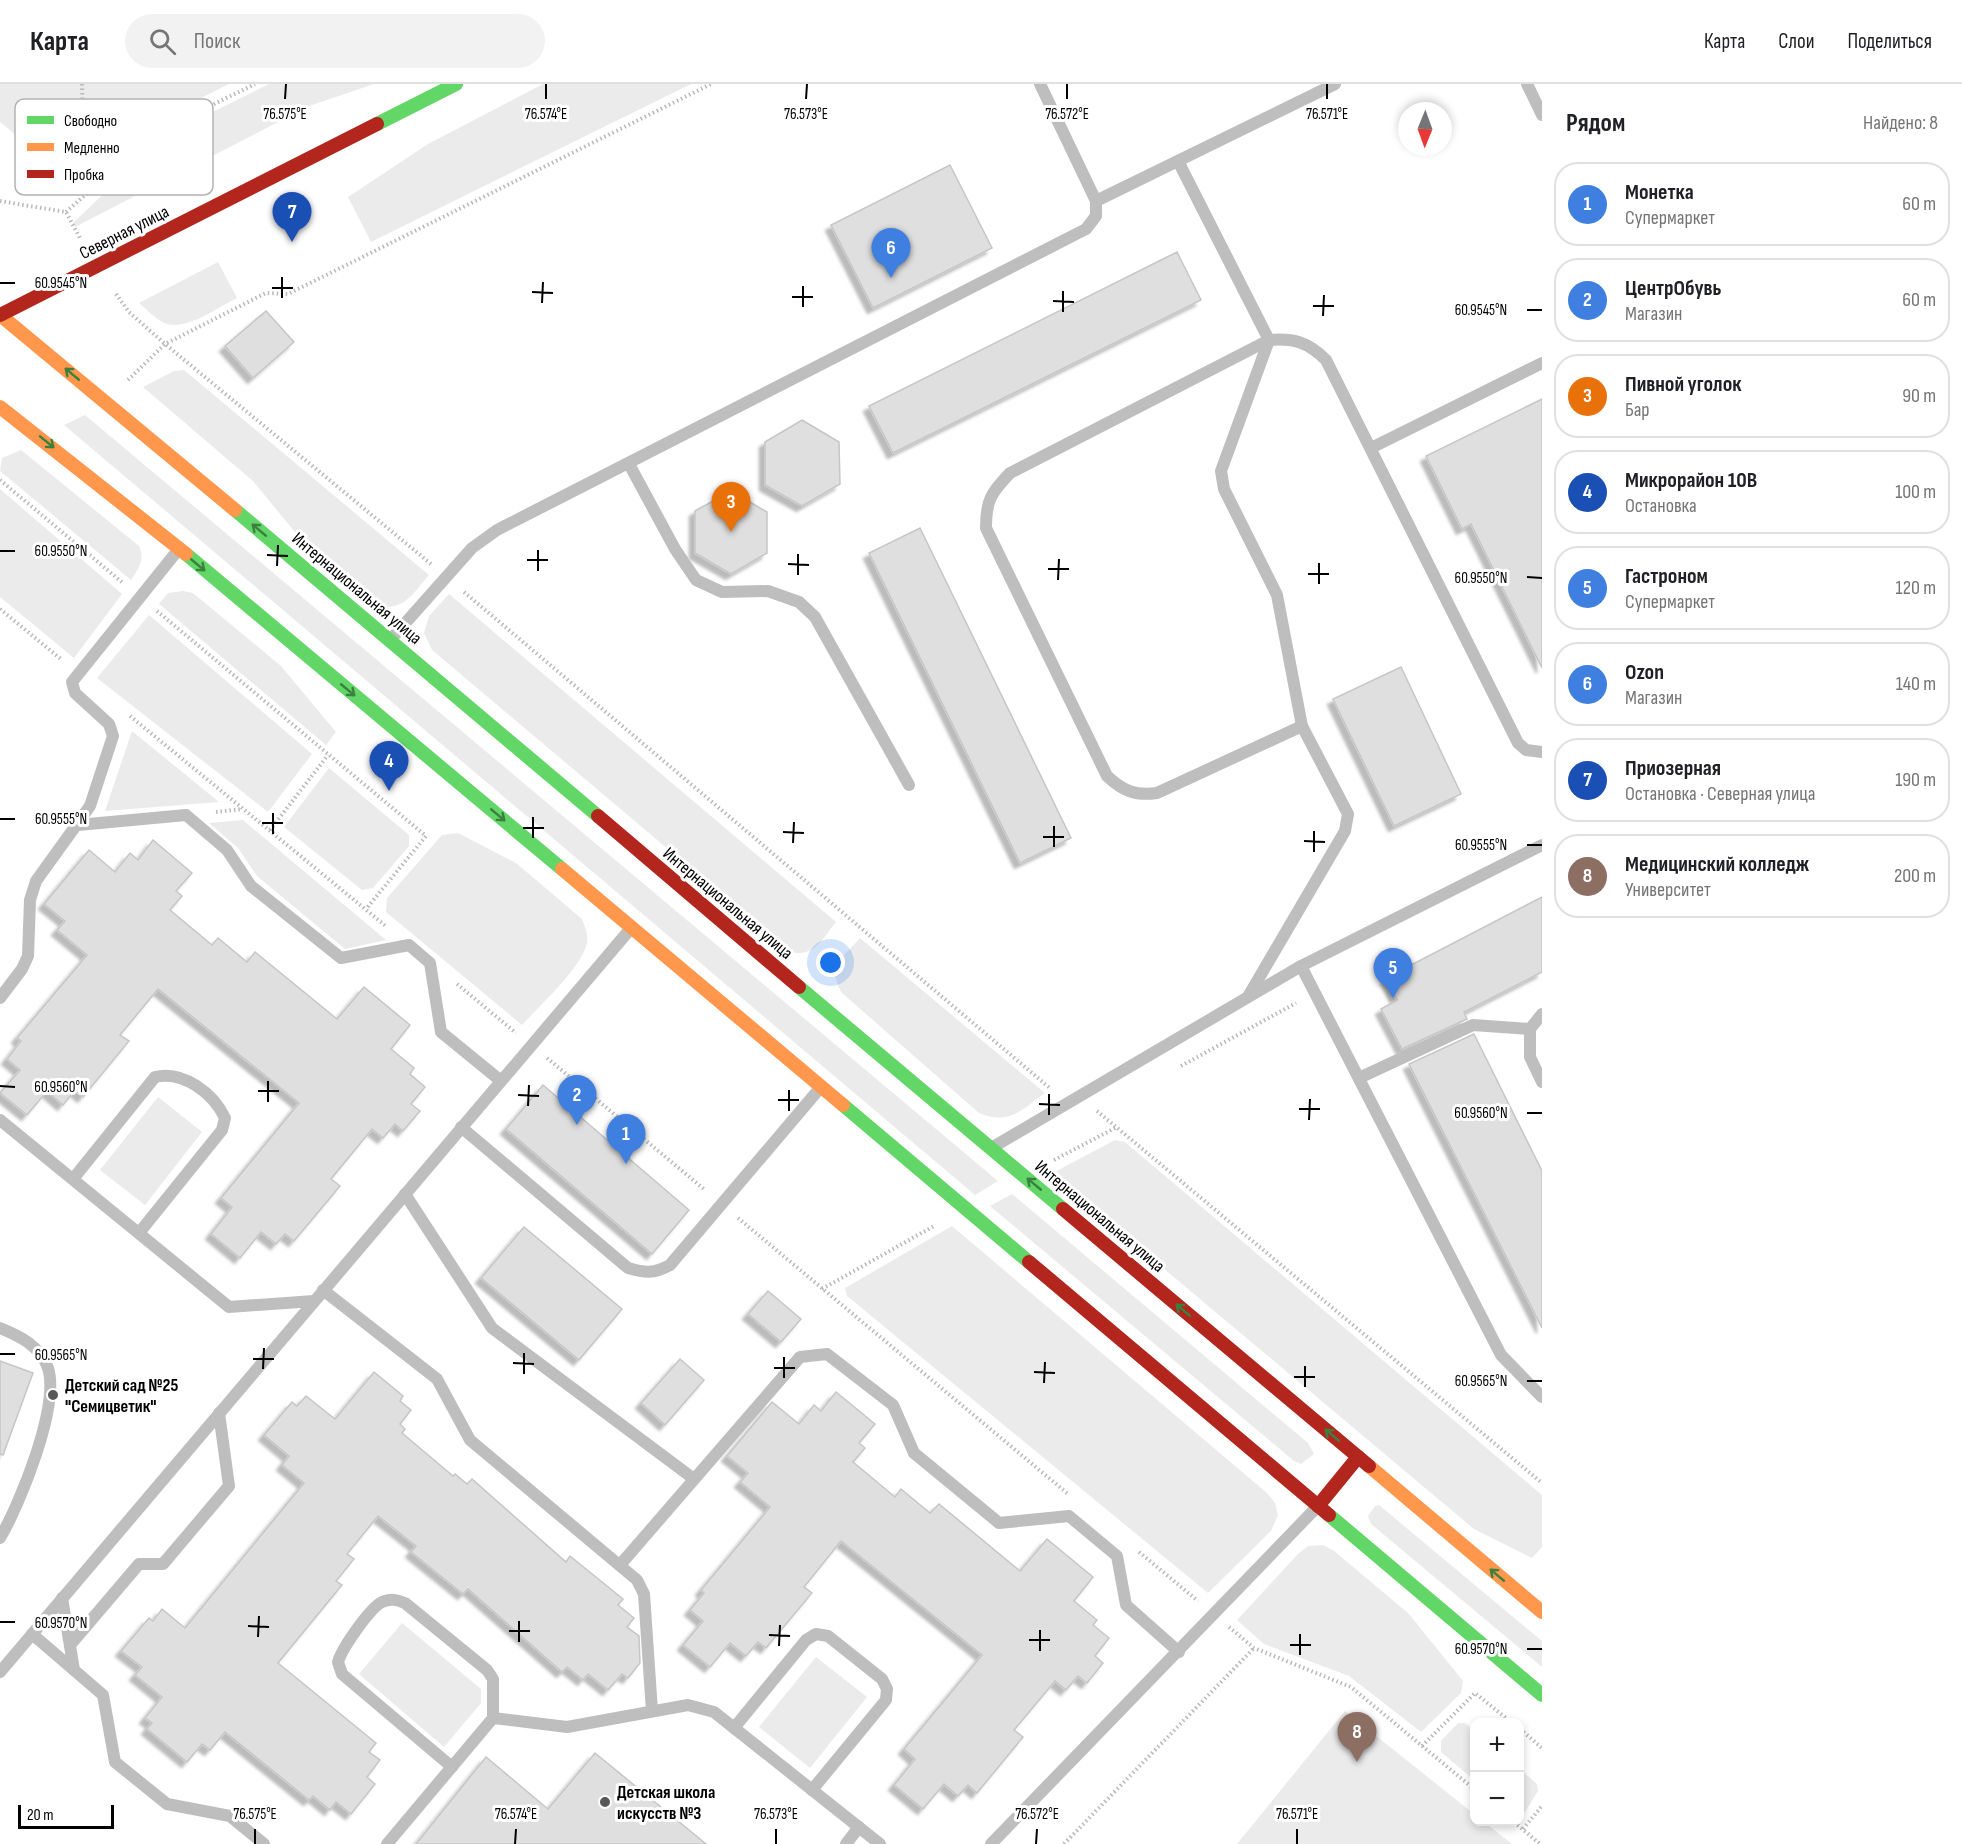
<!DOCTYPE html>
<html lang="ru">
<head>
<meta charset="utf-8">
<style>
	body { margin:0; font-family:"Sofia Sans Condensed",sans-serif; background:#f2f2f2; color:#202124 }
	.controls { position:absolute; right:18px; bottom:18px; display:grid; overflow:hidden; border-radius:12px; box-shadow:0 3px 9px #0003 }
	.controls button { width:54px; height:54px; display:grid; place-items:center; padding:0; border:0; border-bottom:2px solid #e0e0e0; background:#fff; color:#202124; font:30px sans-serif }
	.compass { position:absolute; left:1398px; top:18px; width:54px; height:54px; border-radius:50%; background:#fff; box-shadow:0 3px 9px #0003; rotate:181deg }
	.scale { position:absolute; left:18px; bottom:15px; width:96px; box-sizing:border-box; padding-left:6px; border:3px solid #000; border-top:0; font-size:16px; line-height:21px; white-space:nowrap; color:#000; -webkit-text-stroke:4px #fff; paint-order:stroke }
	.you { position:absolute; left:831px; top:879px; width:21px; height:21px; margin:-15px; border:4px solid #fff; border-radius:50%; background:#1a73e8; box-shadow:0 0 0 9px #1a73e833 }
	.badge { display:grid; place-items:center; width:39px; height:39px; border-radius:50%; background:#0f766e; color:#fff; font-size:20px; font-weight:700 }
	.pin { position:absolute; translate:-50% -50px; filter:drop-shadow(0 2px 3px #0008) }
	.pin::after { content:''; position:absolute; top:32px; width:21px; height:18px; background:inherit; clip-path:polygon(0 0,100% 0,50% 100%) }
	.list { margin:0; padding:0; list-style:none }
	h2 { display:flex; justify-content:space-between; align-items:center; height:78px; margin:0; padding:0 24px; font-size:26px }
	h2 small { font-size:20px; font-weight:400; color:#757577 }
	.list li { display:grid; grid-template-columns:39px 1fr auto; gap:18px; align-items:center; box-sizing:border-box; height:84px; margin:0 12px 12px; padding:0 12px; border:2px solid #e0e0e0; border-radius:24px }
	.list b { display:block; font-size:22px; white-space:nowrap }
	.list p { margin:0; font-size:20px; white-space:nowrap; color:#757577 }
	.list em { font-size:20px; font-style:normal; color:#757577 }
	.icon { flex:none; width:33px; height:33px; fill:none; stroke:currentColor; stroke-width:2; stroke-linecap:round; stroke-linejoin:round }
	.map { position:relative; flex:none; width:1542px; height:1760px; overflow:hidden }
	header { display:flex; align-items:center; gap:36px; box-sizing:border-box; height:84px; padding:0 30px; background:#fff; border-bottom:2px solid #e0e0e0 }
	header strong { font-size:28px }
	nav { display:flex; gap:33px; margin-inline-start:auto; font-size:21px }
	.search { width:420px; height:54px; background:#f2f2f2; display:flex; align-items:center; gap:15px; box-sizing:border-box; padding:0 21px; border-radius:33px; color:#757577; font-size:22px }
	main { display:flex }
	aside { flex:1; background:#fff }
	.map>svg:first-child { display:block }
	.green { fill:#ebebeb }
	.building { fill:#dfdfdf; stroke:#c6c6c6; stroke-width:1.5; filter:url(#shadow) }
	.lines { fill:none; stroke-linecap:round; stroke-linejoin:round }
	.path { stroke:#b9b9b9; stroke-width:4; stroke-dasharray:1.5 3; stroke-linecap:butt }
	.lane { stroke:#bebebe; stroke-width:12 }
	.fast { stroke:#63d668; stroke-width:14 }
	.slow { stroke:#ff974d; stroke-width:14 }
	.jam { stroke:#b3261e; stroke-width:14 }
	.oneway { stroke:#3b803e }
	.ticks { fill:none; stroke:#000; stroke-width:2 }
	.poi-dot { fill:#595959; stroke:#fff; stroke-width:2 }
	.labels { text-anchor:middle; stroke-width:6; stroke-linejoin:round; paint-order:stroke }
	.street-label { font-size:18px; fill:#000; stroke:#fff }
	.poi-label { font-size:18px; font-weight:bold; fill:#000; stroke:#fff; text-anchor:start }
	.key { fill:#fff; stroke:#b2b2b2; stroke-width:1.5 }
	.key-label { font-size:16px; fill:#000 }
	.ticks-label { font-size:15px; text-anchor:middle; fill:#000; stroke:#fff; stroke-width:6; stroke-linejoin:round; paint-order:stroke }
</style>
</head>
<body>
<header>
<strong>Карта</strong>
<div class="search"><svg class="icon" aria-label="search" viewBox="0 0 24 24"><circle cx="10" cy="10" r="6"/><path d="M15 15l6 6"/></svg>Поиск</div>
<nav><a>Карта</a><a>Слои</a><a>Поделиться</a></nav>
</header>
<main>
<div class="map">
<svg width="1542" height="1760" viewBox="0 0 1542 1760">
	<defs>
		<filter id="shadow"><feDropShadow dx="-5.5" dy="5.5" stdDeviation="1.5" flood-color="#0004"/></filter>
	</defs>
	<rect width="100%" height="100%" fill="#fff"/>
	<g class="green">
		<polygon points="0,0 229,0 82,74 43,73 0,38"/>
		<polygon points="269,0 374,0 309,22 75,143 73,139 163,53"/>
		<polygon points="543,0 691,0 371,158 348,113 428,60"/>
		<path d="M 218,178 L 237,214 C 218,223 183,250 162,238 C 154,233 146,225 139,219 Z"/>
		<path d="M 184,286 L 429,491 C 413,509 406,525 380,523 L 304,459 L 253,397 L 143,303 L 174,287 Z"/>
		<polygon points="85,331 998,1097 975,1111 64,341"/>
		<path d="M 21,366 L 139,462 C 145,476 139,484 131,496 L 0,387 L 2,374 Z"/>
		<polygon points="0,405 122,510 74,574 0,513"/>
		<polygon points="183,507 193,509 281,582 336,648 326,661 159,520 168,509"/>
		<path d="M 449,510 L 836,838 C 823,854 814,874 790,868 L 432,566 L 424,549 L 429,532 Z"/>
		<polygon points="149,531 312,670 268,728 97,594"/>
		<polygon points="132,647 219,718 105,727"/>
		<polygon points="329,684 409,751 409,762 373,804 362,806 284,743"/>
		<polygon points="243,736 386,856 345,865 257,792 238,764 209,739"/>
		<path d="M 458,749 L 516,779 L 582,835 C 585,843 588,850 587,858 C 583,883 539,922 522,941 L 386,828 L 387,814 L 442,751 Z"/>
		<path d="M 860,854 L 1045,1009 C 1020,1027 1010,1041 979,1029 L 842,909 C 826,882 842,875 860,854 Z"/>
		<polygon points="158,1013 202,1048 145,1121 100,1086"/>
		<polygon points="1115,1056 1125,1058 1542,1411 1542,1463 1532,1474 1474,1445 1051,1090"/>
		<polygon points="1012,1110 1308,1359 1314,1370 1301,1380 1294,1377 990,1122"/>
		<polygon points="952,1142 1267,1409 1275,1419 1278,1431 1271,1447 1208,1509 847,1212 845,1204"/>
		<polygon points="1379,1421 1542,1557 1542,1583 1371,1440 1368,1432 1375,1422"/>
		<polygon points="1323,1461 1333,1466 1409,1530 1463,1597 1461,1609 1421,1648 1349,1592 1264,1560 1237,1536 1298,1470 1308,1462"/>
		<polygon points="402,1539 481,1605 481,1619 444,1663 359,1590"/>
		<polygon points="816,1573 867,1613 810,1684 759,1643"/>
		<polygon points="1345,1627 1474,1730 1474,1738 1484,1738 1512,1760 1237,1760"/>
		<polygon points="1458,1639 1465,1639 1474,1647 1474,1696 1441,1668 1441,1657"/>
		<polygon points="1520,1685 1537,1700 1538,1707 1525,1728 1520,1730"/>
	</g>
	<g class="building">
		<polygon points="950,81 992,164 873,224 831,141"/>
		<polygon points="1177,168 1201,216 893,369 869,322"/>
		<polygon points="266,227 294,258 253,294 225,262"/>
		<polygon points="1542,315 1542,584 1471,440 1462,445 1426,372"/>
		<polygon points="802,336 839,358 840,400 802,422 765,401 765,358"/>
		<polygon points="731,407 767,428 767,469 731,490 695,469 695,427"/>
		<polygon points="920,444 1071,754 1020,779 869,469"/>
		<polygon points="1401,583 1461,710 1394,742 1333,615"/>
		<polygon points="153,756 192,789 176,807 182,812 170,826 212,861 218,854 247,878 255,868 337,935 364,903 410,941 391,965 414,984 410,990 425,1003 411,1020 420,1027 403,1047 395,1040 383,1054 372,1045 331,1095 340,1102 294,1157 285,1150 276,1160 261,1148 240,1174 211,1150 232,1123 221,1114 299,1019 158,905 120,951 129,957 83,1013 75,1006 63,1021 47,1007 27,1031 0,1009 20,986 7,975 21,957 17,954 87,871 57,846 65,837 44,820 89,766 115,788 130,769 138,776"/>
		<polygon points="1542,813 1542,888 1464,928 1467,935 1402,965 1381,925 1397,916 1386,894"/>
		<polygon points="1474,950 1542,1087 1542,1244 1409,980"/>
		<polygon points="543,1001 689,1126 652,1170 506,1045"/>
		<polygon points="524,1143 622,1225 579,1276 481,1194"/>
		<polygon points="768,1207 801,1235 781,1258 748,1230"/>
		<polygon points="680,1275 704,1296 665,1341 641,1319"/>
		<polygon points="0,1277 33,1289 3,1371 0,1370"/>
		<polygon points="374,1288 403,1312 400,1317 411,1326 400,1340 405,1345 402,1349 453,1392 455,1390 467,1400 472,1395 566,1478 570,1472 623,1515 618,1521 634,1534 627,1543 639,1552 640,1579 628,1594 622,1590 608,1606 588,1590 583,1596 567,1583 562,1588 468,1505 463,1510 411,1468 416,1462 378,1432 347,1470 354,1475 336,1497 342,1501 278,1579 376,1659 369,1668 380,1676 367,1693 375,1700 351,1730 336,1718 330,1726 313,1712 309,1716 225,1648 210,1666 202,1660 187,1678 147,1645 152,1639 145,1634 162,1613 135,1591 142,1583 121,1567 149,1534 153,1537 162,1525 185,1544 304,1399 282,1381 289,1372 264,1351 292,1318 297,1322 306,1312 335,1335"/>
		<polygon points="836,1308 875,1340 859,1359 865,1364 853,1378 895,1413 901,1405 930,1429 939,1420 1020,1487 1047,1455 1093,1493 1074,1517 1097,1536 1093,1541 1109,1554 1095,1572 1103,1579 1087,1599 1078,1592 1066,1606 1055,1597 1014,1646 1023,1653 977,1709 968,1701 958,1712 944,1700 923,1725 894,1701 915,1675 904,1665 982,1571 841,1457 804,1503 812,1509 766,1564 758,1558 746,1572 730,1559 710,1583 683,1561 703,1537 690,1526 704,1509 701,1506 770,1423 740,1398 748,1389 727,1372 772,1318 799,1340 814,1321 821,1327"/>
		<polygon points="595,1669 706,1760 416,1760 486,1673 548,1725"/>
	</g>
	<g class="lines">
		<g class="path">
			<polyline points="82,0 85,110"/>
			<polyline points="0,117 66,128 81,156"/>
			<polyline points="66,128 153,50 255,0"/>
			<polyline points="116,210 129,228 165,260 431,480"/>
			<polyline points="128,296 165,260 266,209 288,210 711,0"/>
			<polyline points="0,396 123,499"/>
			<polyline points="464,508 1051,1005"/>
			<polyline points="0,525 62,576"/>
			<polyline points="157,527 426,752 366,825"/>
			<polyline points="130,632 387,843"/>
			<polyline points="216,728 242,725"/>
			<polyline points="270,746 328,671"/>
			<polyline points="457,900 516,949"/>
			<polyline points="547,974 705,1106"/>
			<polyline points="1181,982 1296,919"/>
			<polyline points="1097,1027 1542,1399"/>
			<polyline points="1054,1076 1117,1043"/>
			<polyline points="738,1134 1068,1410"/>
			<polyline points="822,1205 934,1142"/>
			<polyline points="1139,1468 1198,1517"/>
			<polyline points="1229,1543 1254,1564 1351,1603 1474,1705"/>
			<polyline points="1520,1645 1542,1664"/>
			<polyline points="1422,1662 1475,1609 1511,1638"/>
			<polyline points="1514,1738 1540,1760"/>
			<polyline points="1523,1745 1542,1722"/>
			<polyline points="1064,1760 1254,1564"/>
		</g>
		<g class="lane">
			<polyline points="1527,0 1542,31"/>
			<polyline points="1178,77 1269,256 1221,387 1224,405 1277,511 1302,642 1348,730 1345,747 1249,911"/>
			<polyline points="1096,117 1335,0"/>
			<polyline points="1371,364 1542,279"/>
			<polyline points="629,380 675,465 696,496 722,508 768,507 799,518 815,533 909,701"/>
			<polyline points="392,554 472,464 497,446 1086,145 1096,132 1096,117 1040,0"/>
			<path d="M 1302,642 L 1157,709 C 1135,712 1123,707 1107,692 L 986,444 C 986,416 991,409 1010,389 L 1269,256 C 1294,254 1308,258 1326,276 L 1518,659 L 1526,666 L 1542,668"/>
			<polyline points="78,741 186,731 227,766 251,802 341,874 409,861 430,879 441,948 501,997"/>
			<polyline points="1301,882 1542,761"/>
			<polyline points="0,914 22,885 28,872 30,816 36,797 90,722 113,652 109,640 75,609 72,598 178,466"/>
			<polyline points="1542,930 1530,945 1530,973 1542,998"/>
			<polyline points="1359,994 1473,941 1530,945"/>
			<polyline points="0,1036 229,1223 314,1217"/>
			<path d="M 461,1043 L 628,1184 C 645,1189 654,1190 670,1181 L 820,1004"/>
			<polyline points="993,1063 1301,882 1501,1271 1542,1313"/>
			<path d="M 73,1095 L 155,993 C 183,986 213,1009 225,1034 L 222,1046 L 139,1149"/>
			<polyline points="405,1110 492,1244 694,1395"/>
			<polyline points="323,1206 437,1295 470,1356 637,1496 644,1510 652,1627"/>
			<path d="M 0,1244 C 20,1252 40,1262 48,1284 C 60,1322 20,1420 0,1454"/>
			<polyline points="620,1481 800,1273 827,1270 893,1321 914,1369 999,1439 1069,1432 1117,1472 1126,1521 1179,1568"/>
			<polyline points="62,1514 74,1586 103,1611 115,1678 167,1720 230,1732 264,1760"/>
			<polyline points="32,1550 74,1586"/>
			<polyline points="70,1561 139,1480 163,1480 229,1402 219,1329"/>
			<polyline points="0,1588 632,843"/>
			<polyline points="734,1644 806,1556 816,1550 828,1552 882,1595 887,1605 886,1616 812,1706"/>
			<path d="M 452,1683 L 342,1590 L 338,1578 C 342,1564 370,1524 382,1518 C 391,1514 397,1516 405,1519 L 487,1586 L 493,1595 L 493,1634"/>
			<polyline points="387,1760 493,1634 567,1643 688,1621 714,1628 880,1760"/>
			<polyline points="846,1760 859,1743"/>
			<polyline points="991,1760 1317,1423"/>
		</g>
		<g class="fast">
			<polyline points="377,40 456,0"/>
			<polyline points="235,426 598,732"/>
			<polyline points="186,470 562,785"/>
			<polyline points="799,903 1063,1125"/>
			<polyline points="843,1021 1029,1178"/>
			<polyline points="1329,1431 1542,1611"/>
		</g>
		<g class="slow">
			<polyline points="0,231 235,426"/>
			<polyline points="0,323 186,470"/>
			<polyline points="562,785 843,1021"/>
			<polyline points="1369,1382 1542,1528"/>
		</g>
		<g class="jam">
			<polyline points="0,231 377,40"/>
			<polyline points="598,732 799,903"/>
			<polyline points="1063,1125 1369,1382"/>
			<polyline points="1029,1178 1329,1431"/>
			<polyline points="1318,1422 1358,1373"/>
		</g>
	</g>
	<defs><path id="oneway-shaft" d="M-6 0H5M1.5-3L5.5 0L1.5 3" fill="none" stroke-width="1.6" stroke-linecap="round" stroke-linejoin="round" transform="scale(1.5)"/></defs>
	<g class="oneway">
		<use href="#oneway-shaft" transform="translate(72 290) rotate(-140)"/>
		<use href="#oneway-shaft" transform="translate(47 358) rotate(39)"/>
		<use href="#oneway-shaft" transform="translate(259 446) rotate(-140)"/>
		<use href="#oneway-shaft" transform="translate(198 481) rotate(40)"/>
		<use href="#oneway-shaft" transform="translate(348 606) rotate(40)"/>
		<use href="#oneway-shaft" transform="translate(498 731) rotate(40)"/>
		<use href="#oneway-shaft" transform="translate(1034 1100) rotate(-140)"/>
		<use href="#oneway-shaft" transform="translate(1183 1226) rotate(-140)"/>
		<use href="#oneway-shaft" transform="translate(1332 1351) rotate(-140)"/>
		<use href="#oneway-shaft" transform="translate(1497 1491) rotate(-140)"/>
	</g>
	<path class="ticks" d="M 285,15 L 286,0M 546,15 L 546,0M 806,15 L 807,0M 1067,15 L 1067,0M 1327,15 L 1327,0M 0,199 L 15,199M 272,204 L 293,204M 532,208 L 553,209M 792,213 L 813,213M 282,214 L 282,193M 1053,217 L 1074,218M 542,219 L 543,198M 1313,222 L 1334,222M 803,223 L 803,202M 1527,226 L 1542,226M 1063,228 L 1063,207M 1323,232 L 1324,211M 0,467 L 15,467M 267,471 L 288,472M 527,476 L 548,476M 788,480 L 809,481M 277,482 L 278,461M 1048,485 L 1069,485M 538,487 L 538,466M 1308,490 L 1329,490M 798,491 L 798,470M 1527,493 L 1542,494M 1058,496 L 1059,475M 1319,500 L 1319,479M 0,735 L 15,735M 262,739 L 283,739M 523,744 L 544,744M 783,748 L 804,749M 273,750 L 273,729M 1043,753 L 1064,753M 533,754 L 533,733M 1304,757 L 1325,758M 793,759 L 794,738M 1527,761 L 1542,761M 1054,763 L 1054,742M 1314,768 L 1314,747M 0,1002 L 15,1003M 258,1007 L 279,1007M 518,1011 L 539,1012M 778,1016 L 799,1016M 268,1018 L 268,997M 1039,1020 L 1060,1021M 528,1022 L 529,1001M 1299,1025 L 1320,1025M 789,1027 L 789,1006M 1527,1029 L 1542,1029M 1049,1031 L 1049,1010M 1309,1036 L 1310,1015M 0,1270 L 15,1270M 253,1275 L 274,1275M 513,1279 L 534,1280M 774,1284 L 795,1284M 263,1285 L 264,1264M 1034,1288 L 1055,1289M 524,1290 L 524,1269M 1294,1293 L 1315,1293M 784,1294 L 784,1273M 1527,1297 L 1542,1297M 1044,1299 L 1045,1278M 1305,1303 L 1305,1282M 0,1538 L 15,1538M 248,1542 L 269,1543M 509,1547 L 530,1547M 769,1551 L 790,1552M 258,1553 L 259,1532M 1029,1556 L 1050,1556M 519,1558 L 519,1537M 1290,1561 L 1311,1561M 779,1562 L 780,1541M 1527,1565 L 1542,1565M 1040,1567 L 1040,1546M 1300,1571 L 1300,1550M 255,1760 L 255,1745M 515,1760 L 516,1745M 776,1760 L 776,1745M 1036,1760 L 1037,1745M 1297,1760 L 1297,1745"/>
	<g class="poi-dot">
		<circle cx="53" cy="1311" r="6"/>
		<circle cx="605" cy="1718" r="6"/>
	</g>
	<g class="labels">
		<g class="street-label">
			<text transform="translate(124 148) rotate(-27)" y="6">Северная улица</text>
			<text transform="translate(357 504) rotate(40)" y="6">Интернациональная улица</text>
			<text transform="translate(728 819) rotate(40)" y="6">Интернациональная улица</text>
			<text transform="translate(1100 1132) rotate(40)" y="6">Интернациональная улица</text>
		</g>
		<g class="poi-label">
			<text x="65" y="1307">Детский сад №25<tspan x="65" dy="21">"Семицветик"</tspan></text>
			<text x="617" y="1714">Детская школа<tspan x="617" dy="21">искусств №3</tspan></text>
		</g>
	</g>
	<rect x="15" y="15" width="198" height="96" rx="9" class="key"/>
	<rect x="27" y="32" width="27" height="8" fill="#63d668"/>
	<rect x="27" y="59" width="27" height="8" fill="#ff974d"/>
	<rect x="27" y="86" width="27" height="8" fill="#b3261e"/>
	<g class="key-label">
		<text x="64" y="42">Свободно</text>
		<text x="64" y="69">Медленно</text>
		<text x="64" y="96">Пробка</text>
	</g>
	<g class="ticks-label">
		<text x="285" y="35">76.575°E</text>
		<text x="546" y="35">76.574°E</text>
		<text x="806" y="35">76.573°E</text>
		<text x="1067" y="35">76.572°E</text>
		<text x="1327" y="35">76.571°E</text>
		<text x="61" y="204">60.9545°N</text>
		<text x="1481" y="231">60.9545°N</text>
		<text x="61" y="472">60.9550°N</text>
		<text x="1481" y="499">60.9550°N</text>
		<text x="61" y="740">60.9555°N</text>
		<text x="1481" y="766">60.9555°N</text>
		<text x="61" y="1008">60.9560°N</text>
		<text x="1481" y="1034">60.9560°N</text>
		<text x="61" y="1276">60.9565°N</text>
		<text x="1481" y="1302">60.9565°N</text>
		<text x="61" y="1544">60.9570°N</text>
		<text x="1481" y="1570">60.9570°N</text>
		<text x="255" y="1735">76.575°E</text>
		<text x="516" y="1735">76.574°E</text>
		<text x="776" y="1735">76.573°E</text>
		<text x="1037" y="1735">76.572°E</text>
		<text x="1297" y="1735">76.571°E</text>
	</g>
</svg>
<div class="controls">
<button>+</button>
<button>−</button>
</div>
<svg class="compass" viewBox="-18 -18 36 36"><path d="M0-13l5 13h-10z" fill="#e53935"/><path d="M0 13l5-13h-10z" fill="#757577"/></svg>
<div class="scale">20 m</div>
<div class="you"></div>
<div class="pin badge" style="left:626px;top:1080px;background:#3f7fe0">1</div>
<div class="pin badge" style="left:577px;top:1041px;background:#3f7fe0">2</div>
<div class="pin badge" style="left:731px;top:448px;background:#e8710a">3</div>
<div class="pin badge" style="left:389px;top:707px;background:#1a4fb4">4</div>
<div class="pin badge" style="left:1393px;top:914px;background:#3f7fe0">5</div>
<div class="pin badge" style="left:891px;top:194px;background:#3f7fe0">6</div>
<div class="pin badge" style="left:292px;top:158px;background:#1a4fb4">7</div>
<div class="pin badge" style="left:1357px;top:1678px;background:#8d6e63">8</div>
</div>
<aside>
<h2>Рядом<small>Найдено: 8</small></h2>
<ul class="list">
<li><span class="badge" style="background:#3f7fe0">1</span><div><b>Монетка</b><p>Супермаркет</p></div><em>60 m</em></li>
<li><span class="badge" style="background:#3f7fe0">2</span><div><b>ЦентрОбувь</b><p>Магазин</p></div><em>60 m</em></li>
<li><span class="badge" style="background:#e8710a">3</span><div><b>Пивной уголок</b><p>Бар</p></div><em>90 m</em></li>
<li><span class="badge" style="background:#1a4fb4">4</span><div><b>Микрорайон 10В</b><p>Остановка</p></div><em>100 m</em></li>
<li><span class="badge" style="background:#3f7fe0">5</span><div><b>Гастроном</b><p>Супермаркет</p></div><em>120 m</em></li>
<li><span class="badge" style="background:#3f7fe0">6</span><div><b>Ozon</b><p>Магазин</p></div><em>140 m</em></li>
<li><span class="badge" style="background:#1a4fb4">7</span><div><b>Приозерная</b><p>Остановка · Северная улица</p></div><em>190 m</em></li>
<li><span class="badge" style="background:#8d6e63">8</span><div><b>Медицинский колледж</b><p>Университет</p></div><em>200 m</em></li>
</ul>
</aside>
</main>
</body>
</html>
